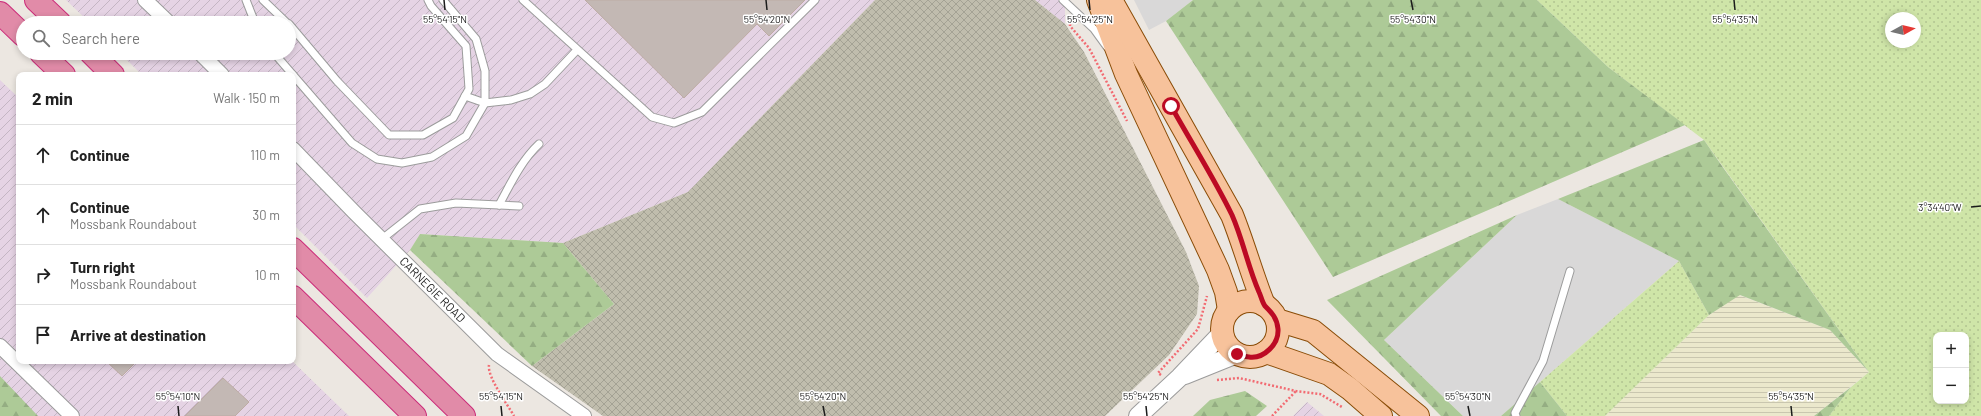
<!DOCTYPE html>
<html lang="en">
<head>
<meta charset="utf-8">
<style>
	body { margin:0; font-family:Barlow,sans-serif; background:#f6f6f6; color:#222 }
	.controls { position:absolute; right:12px; bottom:12px; display:grid; overflow:hidden; border-radius:8px; box-shadow:0 2px 6px #0003 }
	.controls button { width:36px; height:36px; display:grid; place-items:center; padding:0; border:0; border-bottom:1px solid #e0e0e0; background:#fff; color:#222; font:20px sans-serif }
	.compass { position:absolute; left:1885px; top:12px; width:36px; height:36px; border-radius:50%; background:#fff; box-shadow:0 2px 6px #0003; rotate:82deg }
	.stop { position:absolute; width:12px; height:12px; margin:-9px; border:3px solid #bc0a24; border-radius:50%; background:#fff }
	.stop.end { background:#bc0a24; border-color:#fff; box-shadow:0 1px 4px #0008 }
	.list { margin:0; padding:0; list-style:none }
	h2 { display:flex; justify-content:space-between; align-items:center; height:52px; margin:0; padding:0 16px; font-size:17px }
	h2 small { font-size:13px; font-weight:400; color:#767676 }
	.list li { display:grid; grid-template-columns:26px 1fr auto; gap:12px; align-items:center; box-sizing:border-box; height:60px; padding:0 16px; border-top:1px solid #e0e0e0 }
	.list b { display:block; font-size:15px; white-space:nowrap }
	.list p { margin:0; font-size:13px; white-space:nowrap; color:#767676 }
	.list em { font-size:13px; font-style:normal; color:#767676 }
	.icon { flex:none; width:22px; height:22px; fill:none; stroke:currentColor; stroke-width:2; stroke-linecap:round; stroke-linejoin:round }
	.map { position:relative; flex:none; width:1981px; height:416px; overflow:hidden }
	.search { position:absolute; background:#fff; box-shadow:0 2px 6px #0003; left:16px; top:16px; width:280px; height:44px; display:flex; align-items:center; gap:10px; box-sizing:border-box; padding:0 14px; border-radius:22px; color:#767676; font-size:15px }
	.panel { position:absolute; background:#fff; box-shadow:0 2px 6px #0003; left:16px; top:72px; width:280px; height:292px; border-radius:8px }
	.map>svg:first-child { display:block }
	.residential { fill:#d9d8d8 }
	.industrial { fill:url(#industrial-furrows) }
	.construction { fill:url(#construction-cross-hatch) }
	.farmland { fill:url(#farmland-rules) }
	.grass { fill:url(#grass-dots); fill-rule:evenodd }
	.forest { fill:url(#forest-firs) }
	.building { fill:#c3b8b4; stroke:#bdaba4 }
	.lines { fill:none; stroke-linecap:round; stroke-linejoin:round }
	.service-casing { stroke:#9c9c9c; stroke-width:9 }
	.minor-casing { stroke:#9c9c9c; stroke-width:16 }
	.tertiary-casing { stroke:#9c9c9c; stroke-width:20 }
	.primary-casing { stroke:#8a4c07; stroke-width:24 }
	.motorway-casing { stroke:#cc2c7a; stroke-width:24 }
	.path { stroke:#f26b72; stroke-width:2.5; stroke-dasharray:2 2; stroke-linecap:butt }
	.service { stroke:#fff; stroke-width:7 }
	.minor { stroke:#fff; stroke-width:14 }
	.tertiary { stroke:#fff; stroke-width:18 }
	.primary { stroke:#f7c29b; stroke-width:22 }
	.motorway { stroke:#e18ba8; stroke-width:22 }
	.route { stroke:#bc0a24; stroke-width:5 }
	.ticks { fill:none; stroke:#1b1b1b; stroke-width:1.5 }
	.labels { text-anchor:middle; stroke-width:3; stroke-linejoin:round; paint-order:stroke }
	.street-label { font-size:12px; fill:#1b1b1b; stroke:#fff }
	.ticks-label { font-size:10px; text-anchor:middle; fill:#1b1b1b; stroke:#fff; stroke-width:3; stroke-linejoin:round; paint-order:stroke }
</style>
</head>
<body>
<div class="map">
<svg width="1981" height="416" viewBox="0 0 1981 416">
	<defs>
		<pattern id="industrial-furrows" width="10" height="10" patternUnits="userSpaceOnUse"><rect width="10" height="10" fill="#e5d3e4"/><path d="M-1 1l2-2M0 10L10 0M9 11l2-2" fill="none" stroke="#c4b5c3"/></pattern>
		<pattern id="construction-cross-hatch" width="8" height="8" patternUnits="userSpaceOnUse"><rect width="8" height="8" fill="#c0bdad"/><path d="M0 0l8 8M0 8l8-8" fill="none" stroke="#a4a294"/></pattern>
		<pattern id="farmland-rules" width="6" height="5" patternUnits="userSpaceOnUse"><rect width="6" height="5" fill="#ebe8cc"/><path d="M0 2.5h6" fill="none" stroke="#c9c6af"/></pattern>
		<pattern id="grass-dots" width="8" height="8" patternUnits="userSpaceOnUse"><rect width="8" height="8" fill="#cfe5a8"/><path d="M2 2h.1M6 6h.1" fill="none" stroke="#b1c490" stroke-width="1.8" stroke-linecap="round"/></pattern>
		<pattern id="forest-firs" width="22" height="20" patternUnits="userSpaceOnUse"><rect width="22" height="20" fill="#adca97"/><path d="M5 1l3.5 6h-7zM16 11l3.5 6h-7z" fill="#94ad82"/></pattern>
	</defs>
	<rect width="100%" height="100%" fill="#ece7e1"/>
	<g class="residential">
		<polygon points="1134,0 1193,0 1166,21 1149,30"/>
		<polygon points="1558,199 1679,261 1501,416 1463,416 1384,340 1517,215"/>
	</g>
	<g class="industrial">
		<polygon points="66,0 875,0 688,192 563,243 420,234 410,250 367,298 293,224 293,75 142,75 120,53 289,53 289,23 90,23"/>
		<polygon points="1035,0 1065,0 1065,24"/>
		<polygon points="0,80 19,98 19,361 292,361 349,416 0,416"/>
		<polygon points="1307,402 1324,416 1293,416"/>
	</g>
	<polygon class="construction" points="875,0 1035,0 1065,24 1084,52 1186,252 1199,286 1197,314 1169,355 1105,416 603,416 532,366 614,304 563,243 688,192"/>
	<polygon class="farmland" points="1739,295 1830,330 1869,372 1814,416 1605,416 1709,315"/>
	<g class="grass">
		<path d="M 1537,0 L 1981,0 L 1981,416 L 1829,416 L 1851,387 L 1869,372 L 1704,140 L 1608,67 ZM 1891,18 L 1915,18 L 1915,42 L 1891,42 ZM 1936,335 L 1966,335 L 1966,401 L 1936,401 Z"/>
		<polygon points="1679,261 1709,315 1605,416 1567,416 1540,382"/>
	</g>
	<g class="forest">
		<polygon points="1193,0 1537,0 1608,67 1685,125 1333,277 1166,21"/>
		<polygon points="1704,140 1722,166 1869,372 1830,330 1740,295 1709,315 1679,261 1558,199"/>
		<polygon points="1517,215 1384,340 1463,416 1441,416 1327,300"/>
		<polygon points="420,234 563,243 614,304 532,366 410,250"/>
		<polygon points="0,376 38,416 0,416"/>
		<polygon points="1540,382 1567,416 1501,416"/>
		<polygon points="1851,387 1829,416 1814,416"/>
		<polygon points="1245,391 1267,406 1256,416 1193,416 1210,400"/>
	</g>
	<g class="building">
		<polygon points="585,0 805,0 769,36 757,24 684,98"/>
		<polygon points="106,361 137,361 122,376"/>
		<polygon points="223,378 249,402 235,416 185,416"/>
	</g>
	<g class="lines">
		<g class="service-casing">
			<g id="service">
				<polyline points="246,0 255,23"/>
				<polyline points="263,0 287,23"/>
				<polyline points="523,0 652,117 674,123 702,112 815,0"/>
				<polyline points="1063,0 1094,29 1107,47"/>
				<polyline points="289,24 337,81 389,135 423,135 453,118 469,89 466,46 431,6 428,0"/>
				<polyline points="274,53 293,75"/>
				<polyline points="293,75 352,143 377,159 402,163 432,157 466,136 485,103 485,71 476,39 443,0"/>
				<polyline points="465,96 485,103 511,100 530,94 545,84 577,50"/>
				<path d="M 499,205 C 511,183 521,161 539,144"/>
				<polyline points="382,239 420,209 456,203 519,206"/>
				<polyline points="1516,416 1515,413 1543,361 1570,271"/>
			</g>
		</g>
		<g class="minor-casing">
			<g id="minor">
				<polyline points="145,0 169,23"/>
				<polyline points="200,53 222,75"/>
				<path id="s1" d="M 293,149 L 354,212 L 497,354 L 584,416"/>
				<polyline points="0,346 72,416"/>
			</g>
		</g>
		<g class="tertiary-casing">
			<g id="tertiary">
				<polyline points="1185,375 1237,354"/>
				<polyline points="1138,416 1180,377 1222,333"/>
			</g>
		</g>
		<g class="primary-casing">
			<g id="primary">
				<polyline points="1098,0 1126,74 1218,270 1226,292 1229,310"/>
				<path d="M 1111,0 L 1232,215 C 1244,245 1252,275 1264,305"/>
				<circle cx="1250" cy="329" r="28"/>
				<polyline points="1277,320 1313,331 1418,416"/>
				<polyline points="1266,352 1329,374 1350,389 1381,416"/>
			</g>
		</g>
		<g class="motorway-casing">
			<g id="motorway">
				<polyline points="36,0 60,23"/>
				<polyline points="0,13 23,35"/>
				<polyline points="41,53 64,75"/>
				<polyline points="91,53 113,75"/>
				<polyline points="293,249 464,416"/>
				<polyline points="293,297 415,416"/>
			</g>
		</g>
		<g class="path">
			<polyline points="1070,20 1070,26 1089,48 1127,121"/>
			<path d="M 489,365 C 487,377 508,405 514,416"/>
			<polyline points="1161,375 1158,373 1198,329 1207,296"/>
			<polyline points="1217,380 1239,378 1296,391 1320,394 1342,407"/>
			<polyline points="1272,416 1296,391"/>
		</g>
		<use href="#service" class="service"/>
		<use href="#minor" class="minor"/>
		<use href="#tertiary" class="tertiary"/>
		<use href="#primary" class="primary"/>
		<use href="#motorway" class="motorway"/>
	</g>
	<g class="lines">
		<path class="route" d="M 1171,106 C 1191,142 1214,178 1232,215 C 1243,240 1248,267 1259,292 C 1261,296 1262,302 1265,306 C 1272,313 1277,318 1278,329 C 1279,344 1264,359 1249,357 C 1245,357 1241,355 1237,354"/>
	</g>
	<path class="ticks" d="M 444,0 L 445,10M 766,0 L 767,10M 1089,0 L 1090,10M 1411,0 L 1413,10M 1734,0 L 1735,10M 1971,207 L 1981,206M 178,406 L 179,416M 501,406 L 502,416M 823,406 L 825,416M 1146,406 L 1147,416M 1468,406 L 1470,416M 1791,406 L 1792,416"/>
	<g class="labels">
		<g class="street-label">
			<text dy="4" stroke="none"><textPath href="#s1" startOffset="198">CARNEGIE ROAD</textPath></text>
		</g>
	</g>
	<g class="ticks-label">
		<text x="445" y="23">55°54'15"N</text>
		<text x="767" y="23">55°54'20"N</text>
		<text x="1090" y="23">55°54'25"N</text>
		<text x="1413" y="23">55°54'30"N</text>
		<text x="1735" y="23">55°54'35"N</text>
		<text x="1940" y="211">3°34'40"W</text>
		<text x="178" y="400">55°54'10"N</text>
		<text x="501" y="400">55°54'15"N</text>
		<text x="823" y="400">55°54'20"N</text>
		<text x="1146" y="400">55°54'25"N</text>
		<text x="1468" y="400">55°54'30"N</text>
		<text x="1791" y="400">55°54'35"N</text>
	</g>
</svg>
<div class="controls">
<button>+</button>
<button>−</button>
</div>
<svg class="compass" viewBox="-18 -18 36 36"><path d="M0-13l5 13h-10z" fill="#e53935"/><path d="M0 13l5-13h-10z" fill="#767676"/></svg>
<div class="stop" style="left:1171px;top:106px"></div>
<div class="stop end" style="left:1237px;top:354px"></div>
<div class="search"><svg class="icon" aria-label="search" viewBox="0 0 24 24"><circle cx="10" cy="10" r="6"/><path d="M15 15l6 6"/></svg>Search here</div>
<section class="panel">
<h2>2 min<small>Walk · 150 m</small></h2>
<ul class="list">
<li><svg class="icon" aria-label="ahead" viewBox="0 0 24 24"><path d="M12 20V5M6 11l6-6 6 6"/></svg><div><b>Continue</b></div><em>110 m</em></li>
<li><svg class="icon" aria-label="ahead" viewBox="0 0 24 24"><path d="M12 20V5M6 11l6-6 6 6"/></svg><div><b>Continue</b><p>Mossbank Roundabout</p></div><em>30 m</em></li>
<li><svg class="icon" aria-label="right" viewBox="0 0 24 24"><path d="M7 20v-9h11M14 6l5 5-5 5"/></svg><div><b>Turn right</b><p>Mossbank Roundabout</p></div><em>10 m</em></li>
<li><svg class="icon" aria-label="arrive" viewBox="0 0 24 24"><path d="M6 21V4h12l-3 4 3 4H6"/></svg><div><b>Arrive at destination</b></div></li>
</ul>
</section>
</div>
</body>
</html>
